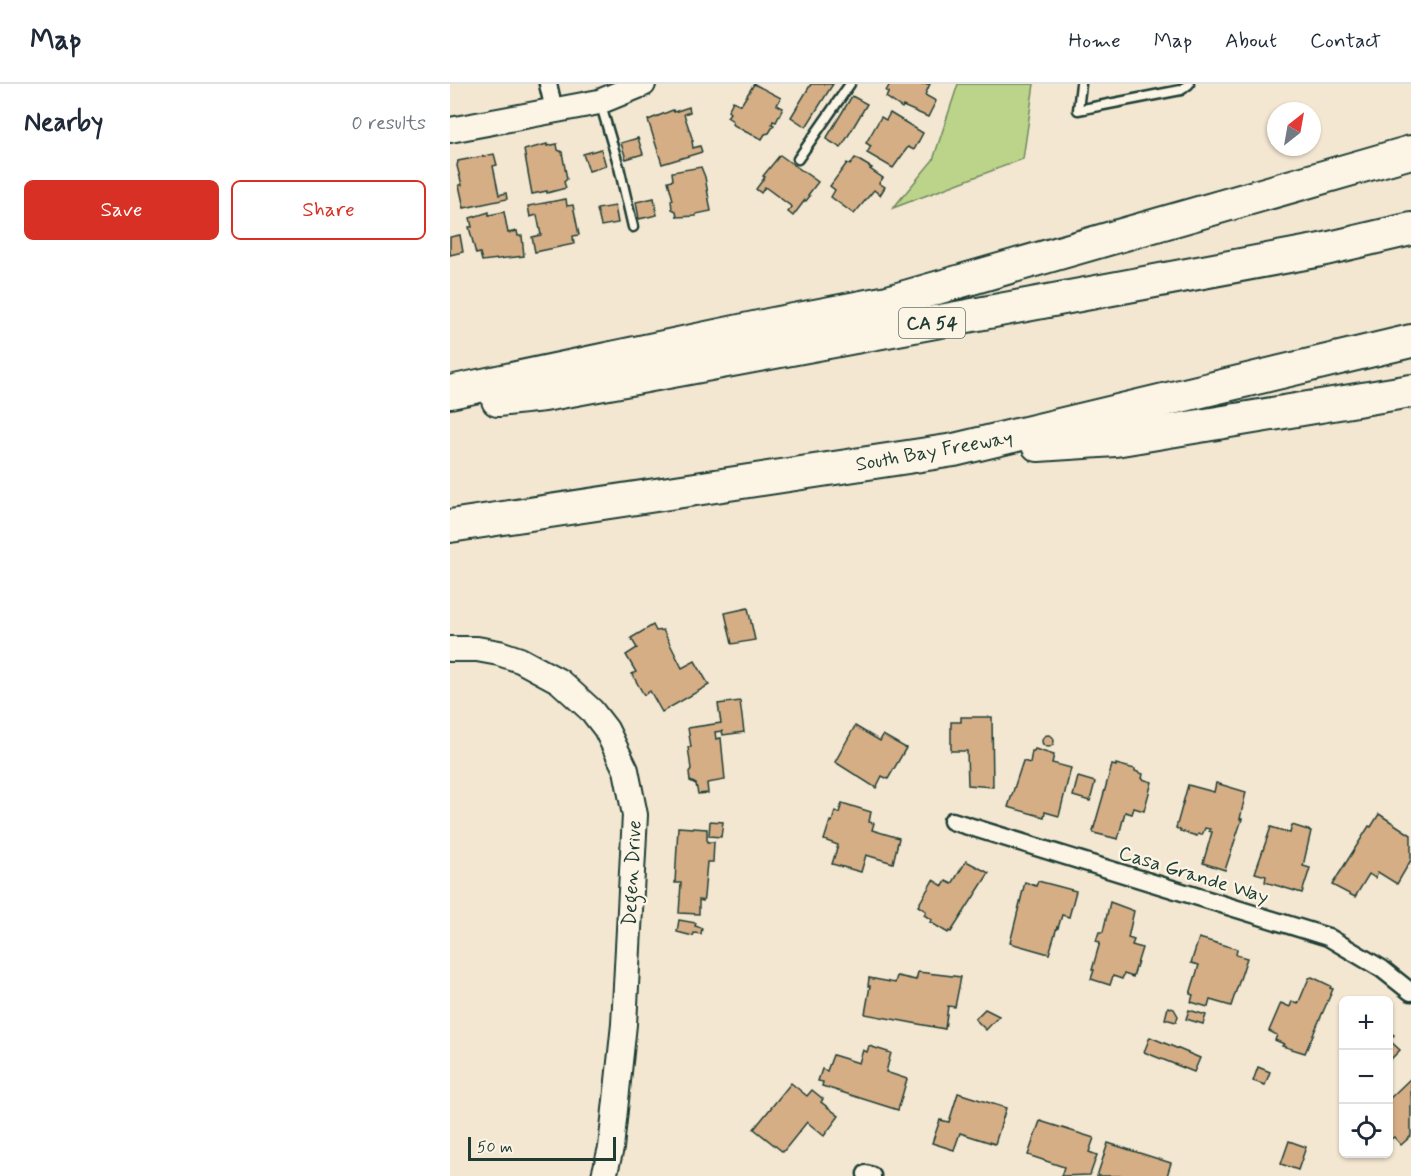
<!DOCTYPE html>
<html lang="en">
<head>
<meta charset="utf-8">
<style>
	body { margin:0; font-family:Mynerve,sans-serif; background:#f6f6f7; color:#1f2937 }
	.controls { position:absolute; right:18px; bottom:18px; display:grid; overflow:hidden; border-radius:9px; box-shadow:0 2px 4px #0004 }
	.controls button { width:54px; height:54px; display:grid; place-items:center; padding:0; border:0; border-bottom:2px solid #e0e1e3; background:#fff; color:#1f2937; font:30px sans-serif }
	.compass { position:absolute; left:817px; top:18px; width:54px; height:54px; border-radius:50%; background:#fff; box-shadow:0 2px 4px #0004; rotate:31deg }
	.scale { position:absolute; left:18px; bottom:15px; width:148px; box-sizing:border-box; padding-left:6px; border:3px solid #1f3d34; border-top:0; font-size:16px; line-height:21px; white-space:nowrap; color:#1f3d34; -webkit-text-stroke:4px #fcf5e5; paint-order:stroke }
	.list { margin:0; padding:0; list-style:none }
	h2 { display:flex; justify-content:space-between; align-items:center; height:78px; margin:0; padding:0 24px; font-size:26px }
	h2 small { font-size:20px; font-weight:400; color:#747a83 }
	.actions { display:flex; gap:12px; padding:18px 24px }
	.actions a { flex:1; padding:14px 0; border:2px solid #d93025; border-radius:9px; text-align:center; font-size:21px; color:#d93025 }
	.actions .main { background:#d93025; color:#fff }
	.icon { flex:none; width:33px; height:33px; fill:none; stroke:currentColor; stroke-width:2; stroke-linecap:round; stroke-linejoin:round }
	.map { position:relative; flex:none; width:961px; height:1092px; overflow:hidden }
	header { display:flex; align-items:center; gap:36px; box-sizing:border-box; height:84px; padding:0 30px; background:#fff; border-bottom:2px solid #e0e1e3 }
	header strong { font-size:28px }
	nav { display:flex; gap:33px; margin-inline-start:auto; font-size:21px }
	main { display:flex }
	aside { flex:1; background:#fff }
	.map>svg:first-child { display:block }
	.green { fill:#bcd38a; stroke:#6e885f; stroke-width:1.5 }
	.building { fill:#d5ae86; stroke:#1f3d34; stroke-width:1.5 }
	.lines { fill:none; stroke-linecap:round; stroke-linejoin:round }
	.lane-casing { stroke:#1f3d34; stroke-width:13 }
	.street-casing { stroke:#1f3d34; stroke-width:21 }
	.secondary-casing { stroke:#1f3d34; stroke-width:28 }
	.highway-casing { stroke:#1f3d34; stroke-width:36 }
	.lane { stroke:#fcf5e5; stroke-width:8 }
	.street { stroke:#fcf5e5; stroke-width:16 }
	.secondary { stroke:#fcf5e5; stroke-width:24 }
	.highway { stroke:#fcf5e5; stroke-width:32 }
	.labels { text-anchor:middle; stroke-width:4.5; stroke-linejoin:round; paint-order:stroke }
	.shield { fill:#fcf5e5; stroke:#617469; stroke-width:1.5 }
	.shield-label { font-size:18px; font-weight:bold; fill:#1f3d34 }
	.street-label { font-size:20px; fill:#1f3d34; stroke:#fcf5e5 }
</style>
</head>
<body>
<header>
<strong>Map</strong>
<nav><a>Home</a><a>Map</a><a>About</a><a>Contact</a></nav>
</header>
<main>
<aside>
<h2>Nearby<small>0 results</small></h2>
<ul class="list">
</ul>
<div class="actions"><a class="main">Save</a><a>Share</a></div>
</aside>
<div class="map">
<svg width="961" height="1092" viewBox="0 0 961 1092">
	<rect width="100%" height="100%" fill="#f4e7d2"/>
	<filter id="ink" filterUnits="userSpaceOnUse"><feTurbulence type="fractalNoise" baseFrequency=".0167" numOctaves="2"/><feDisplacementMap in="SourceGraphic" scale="12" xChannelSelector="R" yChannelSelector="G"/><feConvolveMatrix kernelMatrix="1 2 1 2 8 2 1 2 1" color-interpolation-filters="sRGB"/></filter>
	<g filter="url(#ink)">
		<polygon class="green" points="508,0 584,0 573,75 443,124 483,76"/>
		<g class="building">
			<polygon points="304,0 331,14 327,21 333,24 326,38 323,37 322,40 324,41 319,49 315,50 312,55 296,48 282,40 283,37 277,33 280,29 278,27 283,17 291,21"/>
			<polygon points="361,0 383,0 356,43 341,33"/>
			<polygon points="440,0 480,0 475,11 486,17 478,33 453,22 452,24 436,13 439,8 436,7"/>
			<polygon points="402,12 417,20 391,64 376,55"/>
			<polygon points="239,23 240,28 234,30 243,57 242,57 243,64 250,62 252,68 212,80 198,36 223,26 224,28"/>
			<polygon points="440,29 473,49 464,66 458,63 443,84 417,69 421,62 416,59 431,33 436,36"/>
			<polygon points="188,54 193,70 176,75 171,59"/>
			<polygon points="97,60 97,62 107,60 108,66 112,68 117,95 114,98 116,104 97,109 97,107 82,110 74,66"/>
			<polygon points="151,65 156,82 139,87 133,70"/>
			<polygon points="44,70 47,81 43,82 49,111 56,109 57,115 14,124 9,101 12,101 7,82 8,77"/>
			<polygon points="330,71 368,98 358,111 360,112 356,117 355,116 343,132 338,128 342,123 315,103 311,109 306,105 315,93 313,92"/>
			<polygon points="405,74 422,84 420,85 433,94 429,99 435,103 430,111 424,106 404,130 381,113 385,106 380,102 397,79 400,81"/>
			<polygon points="251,83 255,93 261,127 246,130 246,132 227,133 226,127 222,125 221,116 223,116 218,97 223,96 222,88"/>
			<polygon points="204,114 207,131 189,135 186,118"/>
			<polygon points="116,115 117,122 123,121 129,151 123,152 124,160 85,168 82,153 91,151 87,131 80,133 78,122"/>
			<polygon points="165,122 168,139 151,142 147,125"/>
			<polygon points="39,128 39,131 54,128 58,149 67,147 68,152 72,152 74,172 32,177 30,169 26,170 19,143 22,143 20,134"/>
			<polygon points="10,151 13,168 0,171 0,153"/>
			<polygon points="298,524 305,556 282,560 275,529"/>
			<polygon points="203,541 206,547 213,546 232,584 245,577 259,601 212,628 200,607 194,611 182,590 186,588 176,571 187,564 181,554"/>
			<polygon points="290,617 294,648 273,651 272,647 265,648 266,655 271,654 275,696 257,699 258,709 248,710 246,700 240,697 239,688 241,685 238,663 241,663 238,644 271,639 268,620"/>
			<polygon points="511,633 542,633 543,703 518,701 517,667 501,667 501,638 511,638"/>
			<polygon points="405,642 430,657 433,651 456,664 438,695 432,692 426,704 385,678"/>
			<circle cx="598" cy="657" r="6"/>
			<polygon points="585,665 604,671 602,679 621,684 609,732 595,728 594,733 558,723 573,677 580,679 582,667 584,667"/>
			<polygon points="666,680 685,685 685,687 693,690 692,695 702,698 694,727 684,724 682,730 675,728 668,755 644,749 643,747 662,681 666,682"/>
			<polygon points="628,693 645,698 640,717 623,712"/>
			<polygon points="766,699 796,708 790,735 792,735 775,786 753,779 762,748 759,747 760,745 755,744 752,751 748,750 747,752 730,747 730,746 726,744 738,701 764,708"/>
			<polygon points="392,719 421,728 419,738 424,739 422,746 449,754 443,779 416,771 411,788 382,780 388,761 374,756 380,737 382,738 385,727 389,729"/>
			<polygon points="929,730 961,751 961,776 947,800 928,788 925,794 919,790 905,813 882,801 919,742 921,743"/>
			<polygon points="260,737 273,738 271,753 259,752"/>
			<polygon points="842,741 861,747 853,782 860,784 852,809 815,798 816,792 805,789 821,743 840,749"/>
			<polygon points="228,743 257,745 257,758 264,758 263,778 257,778 254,813 253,817 249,816 249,830 229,829 231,799 225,799"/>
			<polygon points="516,777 539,789 501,848 499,847 498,849 480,838 482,836 474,831 476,827 468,822 483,796 493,802 496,797 502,800"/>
			<polygon points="588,797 626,807 619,833 612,831 608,844 607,843 599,870 560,859 575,798 586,802"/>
			<polygon points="660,818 684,827 678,854 684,856 682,861 692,864 683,893 674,890 672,895 663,892 660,901 641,895 644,886 642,886 650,858 646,857 649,848 653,848"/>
			<polygon points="229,836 246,839 245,842 252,844 251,850 244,849 243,852 227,848"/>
			<polygon points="749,854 787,865 786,871 797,874 781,922 760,916 758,923 741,918 743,911 740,910 749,881 741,879"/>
			<polygon points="468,888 511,893 505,923 498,922 495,945 415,930 420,902 418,902 419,894 445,899 447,892 466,896"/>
			<polygon points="862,893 881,902 880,904 883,905 855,969 832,962 834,960 825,956 827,951 819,947 831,919 840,923 842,917 848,920 859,894"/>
			<polygon points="718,923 724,925 728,932 726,938 715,935"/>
			<polygon points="535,925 549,932 536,946 525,935"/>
			<polygon points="739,926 756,931 753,940 736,935"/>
			<polygon points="938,947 944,951 939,956 950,966 938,978"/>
			<polygon points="700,953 750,974 744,988 694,968"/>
			<polygon points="419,962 441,969 436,988 457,995 448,1026 372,1002 373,998 368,997 372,985 377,987 383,971 409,979 413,966 417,968"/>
			<polygon points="808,983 820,988 815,1001 803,997"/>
			<polygon points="961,994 961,1052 951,1061 944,1053 938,1057 938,1016"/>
			<polygon points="341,999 357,1012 362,1006 373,1015 371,1018 389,1032 374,1052 357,1038 333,1068 304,1045"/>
			<polygon points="508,1009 556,1024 545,1060 510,1049 504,1066 482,1059 490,1036 499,1038"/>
			<polygon points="590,1037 644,1054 639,1068 647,1071 640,1091 611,1092 614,1083 578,1071"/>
			<polygon points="839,1057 856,1063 848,1086 831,1080"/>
			<polygon points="658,1059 721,1079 717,1092 647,1092"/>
		</g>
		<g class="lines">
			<g class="lane-casing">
				<g id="lane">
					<polyline points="631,0 628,26 731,6 739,0"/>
					<polyline points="150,18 169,83 183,143"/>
					<polyline points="348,75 400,0"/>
				</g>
			</g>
			<g class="street-casing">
				<g id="street">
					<polyline points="98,0 104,26"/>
					<polyline points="502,737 878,853 932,885 961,908"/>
					<polyline points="416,1090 422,1092"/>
				</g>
			</g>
			<g class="secondary-casing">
				<g id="secondary">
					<polyline points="0,46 149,18 193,0"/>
					<polyline points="0,565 27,565 49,569 70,576 109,597 142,627 156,645 176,686 185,731 174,940 161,1064 154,1092"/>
				</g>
			</g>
			<g class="highway-casing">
				<g id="highway">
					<polyline points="0,308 323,240 438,218 961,68"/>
					<polyline points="48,316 94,311 871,166 961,145"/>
					<polyline points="588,361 665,356 961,307"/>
					<polyline points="0,442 504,366 961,257"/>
				</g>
			</g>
			<use href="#lane" class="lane"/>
			<use href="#street" class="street"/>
			<use href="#secondary" class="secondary"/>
			<use href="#highway" class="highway"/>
		</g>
	</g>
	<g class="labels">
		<rect class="shield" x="449" y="224" width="66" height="30" rx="4.5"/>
		<g class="shield-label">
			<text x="482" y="245">CA 54</text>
		</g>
		<g class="street-label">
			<text transform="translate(484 366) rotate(-10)" y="7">South Bay Freeway</text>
			<text transform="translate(181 789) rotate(-87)" y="7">Degen Drive</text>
			<text transform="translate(744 790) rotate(17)" y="7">Casa Grande Way</text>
		</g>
	</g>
</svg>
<div class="controls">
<button>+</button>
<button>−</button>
<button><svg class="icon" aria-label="locate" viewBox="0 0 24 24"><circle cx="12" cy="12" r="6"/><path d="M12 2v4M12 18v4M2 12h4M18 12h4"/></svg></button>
</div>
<svg class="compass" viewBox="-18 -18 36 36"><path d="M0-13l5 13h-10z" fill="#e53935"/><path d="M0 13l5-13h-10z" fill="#747a83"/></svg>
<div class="scale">50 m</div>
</div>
</main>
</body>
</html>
